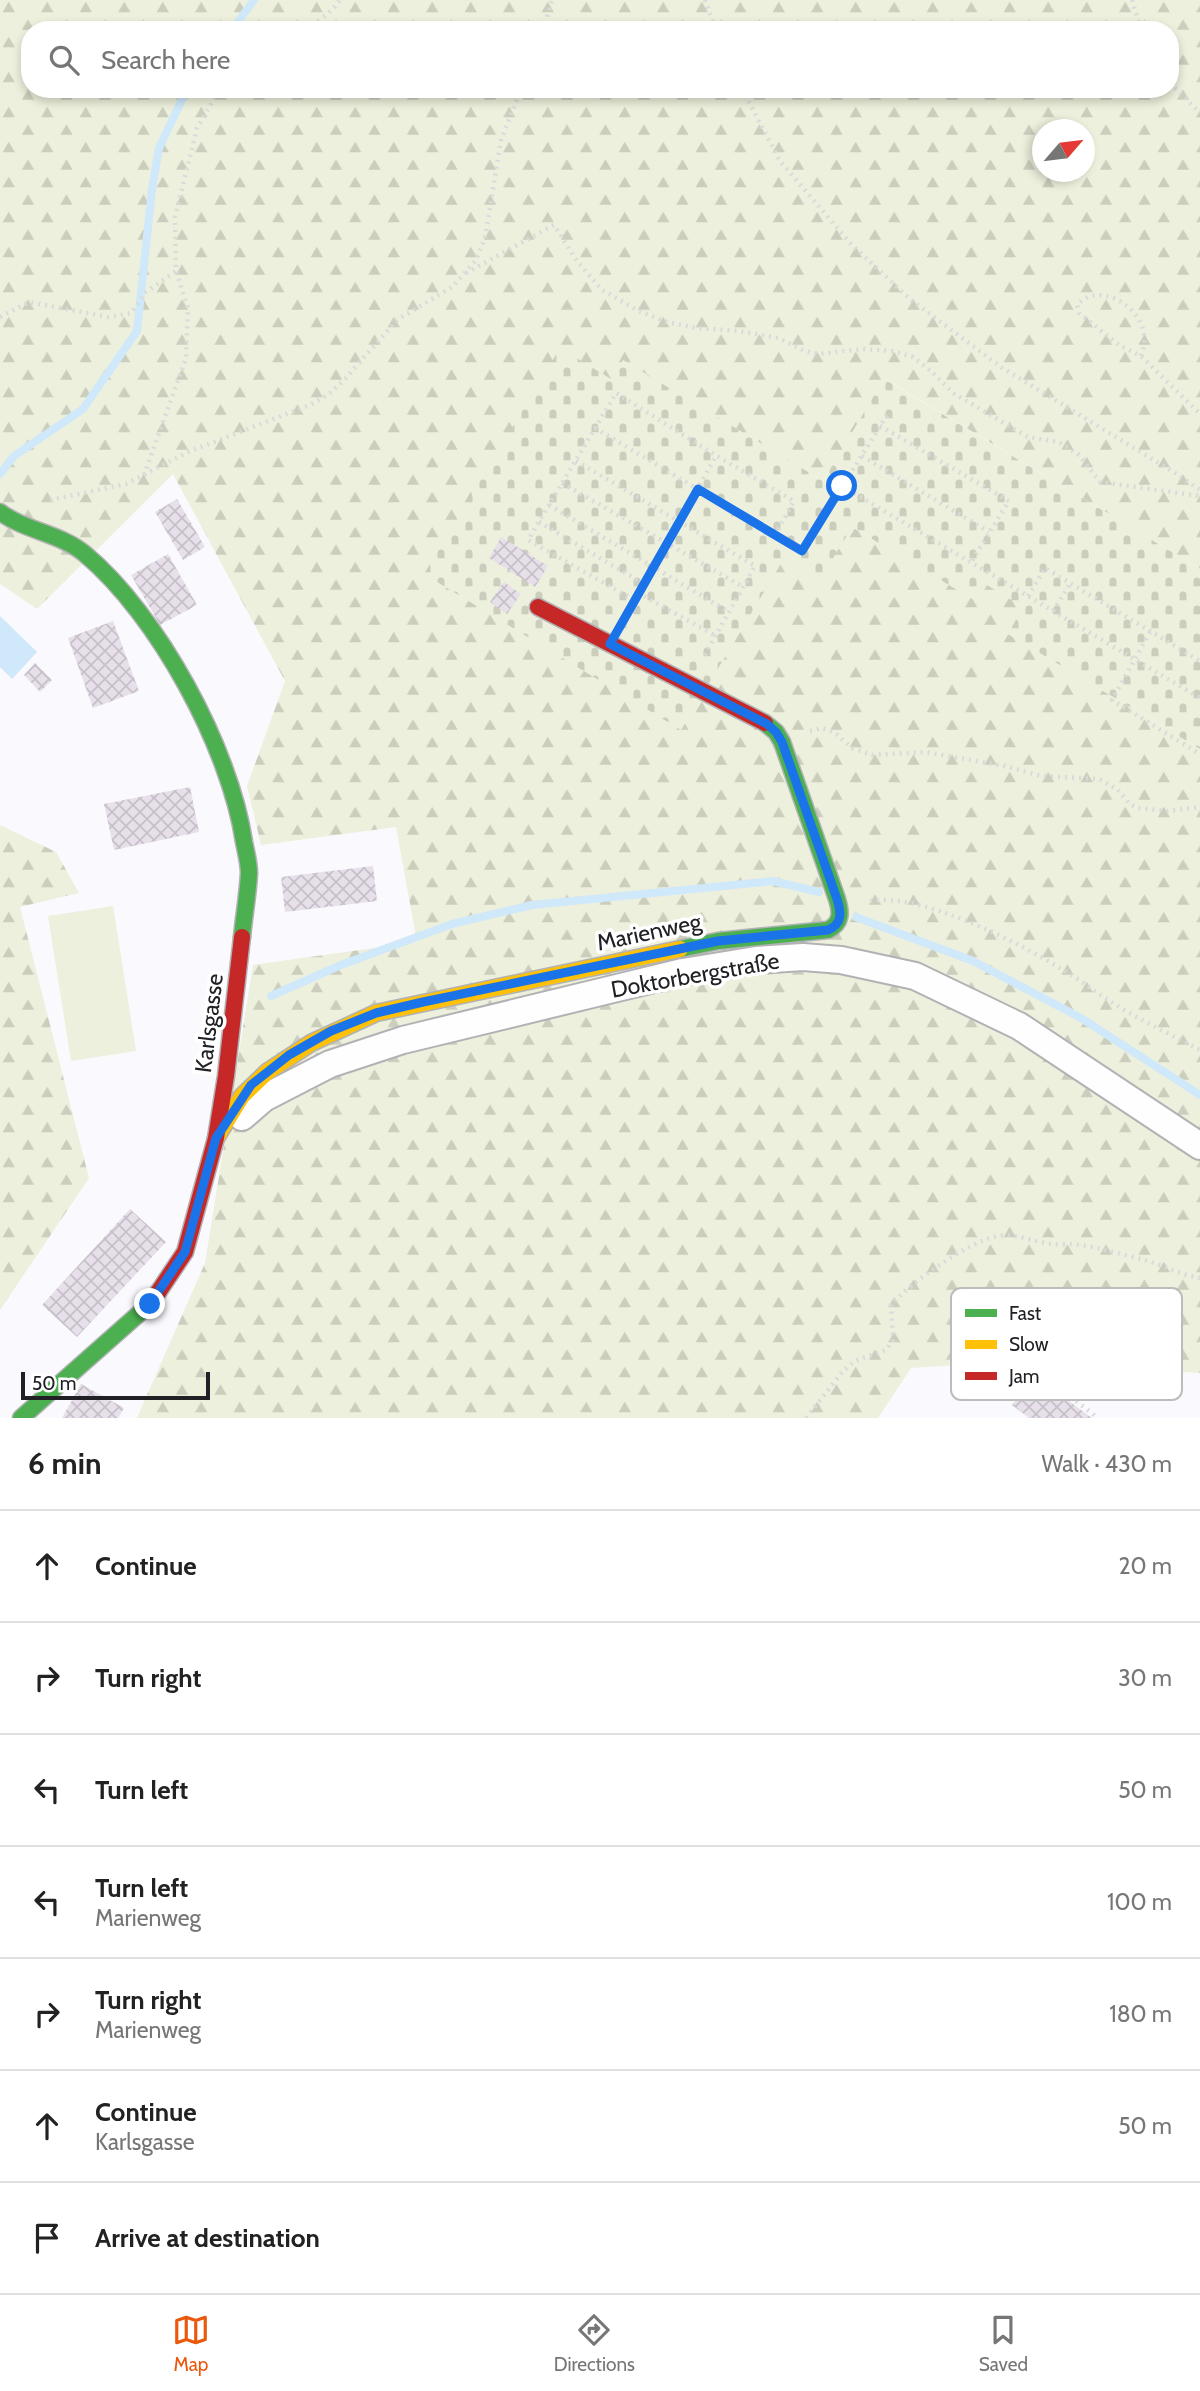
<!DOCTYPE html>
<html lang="en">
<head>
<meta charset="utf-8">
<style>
	body { margin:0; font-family:Cabin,sans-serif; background:#f6f6f6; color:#222 }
	.compass { position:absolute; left:1032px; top:119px; width:63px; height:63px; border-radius:50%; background:#fff; box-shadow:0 4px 10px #0003; rotate:62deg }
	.scale { position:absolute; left:21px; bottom:18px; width:189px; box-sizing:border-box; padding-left:7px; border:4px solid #212024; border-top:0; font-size:19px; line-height:24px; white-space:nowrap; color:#212024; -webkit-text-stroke:5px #fff; paint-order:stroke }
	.stop { position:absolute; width:21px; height:21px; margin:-16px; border:5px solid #1a73e8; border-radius:50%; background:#fff }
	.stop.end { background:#1a73e8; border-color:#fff; box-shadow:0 2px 7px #0008 }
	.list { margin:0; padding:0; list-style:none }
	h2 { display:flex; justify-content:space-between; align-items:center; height:91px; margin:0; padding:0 28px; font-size:30px }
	h2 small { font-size:23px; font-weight:400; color:#767676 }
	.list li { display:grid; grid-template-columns:46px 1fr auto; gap:21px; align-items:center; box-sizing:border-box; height:112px; padding:0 28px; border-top:2px solid #e0e0e0 }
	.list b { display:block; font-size:26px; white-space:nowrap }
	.list p { margin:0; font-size:23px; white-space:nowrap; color:#767676 }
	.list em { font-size:23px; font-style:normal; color:#767676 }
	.icon { flex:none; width:38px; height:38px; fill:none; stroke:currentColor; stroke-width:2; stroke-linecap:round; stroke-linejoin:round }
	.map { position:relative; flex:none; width:1200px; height:1418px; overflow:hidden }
	.search { position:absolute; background:#fff; box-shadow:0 4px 10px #0003; left:21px; right:21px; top:21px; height:77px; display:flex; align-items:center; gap:18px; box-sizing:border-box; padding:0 24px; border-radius:28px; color:#767676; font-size:26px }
	.sheet { height:875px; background:#fff }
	nav { display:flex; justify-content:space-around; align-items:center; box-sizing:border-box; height:98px; border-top:2px solid #e0e0e0; background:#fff; font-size:19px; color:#767676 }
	nav a { display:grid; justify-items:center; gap:4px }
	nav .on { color:#ea580c }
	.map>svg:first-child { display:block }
	.forest { fill:url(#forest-firs); fill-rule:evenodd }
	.cemetery { fill:url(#cemetery-stones) }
	.pitch { fill:#edf0dc }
	.water { fill:#cfe8fa }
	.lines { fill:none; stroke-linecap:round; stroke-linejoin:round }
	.stream { stroke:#cfe8fa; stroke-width:8 }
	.building { fill:url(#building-cross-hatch) }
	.street-casing { stroke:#b2b2b5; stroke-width:30 }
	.fast-casing { stroke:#b2b2b5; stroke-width:19 }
	.slow-casing { stroke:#b2b2b5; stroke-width:19 }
	.jam-casing { stroke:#b2b2b5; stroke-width:19 }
	.path { stroke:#dadada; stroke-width:4.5; stroke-dasharray:2 5; stroke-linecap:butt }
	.street { stroke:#fefeff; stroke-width:26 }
	.fast { stroke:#4caf50; stroke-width:16 }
	.slow { stroke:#ffc107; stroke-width:16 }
	.jam { stroke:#c62828; stroke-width:16 }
	.route { stroke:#1a73e8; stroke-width:9 }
	.labels { text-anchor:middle; stroke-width:7; stroke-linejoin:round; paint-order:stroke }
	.street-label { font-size:23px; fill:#212024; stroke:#fff }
	.key { fill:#fff; stroke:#bcbcbd; stroke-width:2 }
	.key-label { font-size:19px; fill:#212024 }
</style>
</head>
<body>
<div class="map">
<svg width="1200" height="1418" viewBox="0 0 1200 1418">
	<defs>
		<pattern id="forest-firs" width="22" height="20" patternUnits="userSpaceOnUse" patternTransform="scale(1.75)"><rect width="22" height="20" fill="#edf0dc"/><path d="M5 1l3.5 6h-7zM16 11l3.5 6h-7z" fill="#cbcebd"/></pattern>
		<pattern id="cemetery-stones" width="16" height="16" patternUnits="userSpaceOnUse" patternTransform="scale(1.75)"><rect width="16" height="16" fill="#edf0dc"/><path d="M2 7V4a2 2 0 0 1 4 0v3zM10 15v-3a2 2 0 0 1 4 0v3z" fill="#cbcebd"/></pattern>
		<pattern id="building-cross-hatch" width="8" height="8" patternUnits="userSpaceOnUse" patternTransform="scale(1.75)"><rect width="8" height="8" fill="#e7e0ea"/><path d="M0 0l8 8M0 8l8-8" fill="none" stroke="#c6c0c9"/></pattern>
	</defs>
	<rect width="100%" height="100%" fill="#faf9fd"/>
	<g class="forest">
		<path d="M 0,0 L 1200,0 L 1200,569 L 885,379 L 823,481 L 623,361 L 611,380 L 681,729 L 785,556 L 852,527 L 973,599 L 984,583 L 1024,607 L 1008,634 L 1200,749 L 1200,1373 L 1018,1361 L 911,1368 L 878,1418 L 137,1418 L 205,1263 L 253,965 L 417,942 L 396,827 L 261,845 L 247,786 L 285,681 L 173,474 L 37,609 L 0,584 ZM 30,30 L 1170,30 L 1170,89 L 30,89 ZM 1042,130 L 1084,130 L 1084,172 L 1042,172 Z"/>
		<polygon points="0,825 56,852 79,893 20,907 89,1178 0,1310"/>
	</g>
	<polygon class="cemetery" points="560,348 611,379 623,360 823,481 884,379 1200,569 1200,749 1008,634 1023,607 984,583 974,600 852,527 821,578 785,557 681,730 424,574"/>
	<polygon class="pitch" points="113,906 136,1051 71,1061 48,916"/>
	<polygon class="water" points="0,616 37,652 12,679 0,667"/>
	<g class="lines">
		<g class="stream">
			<polyline points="232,30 254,0"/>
			<polyline points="0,474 14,456 83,409 137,331 152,189 159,148 187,89"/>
			<polyline points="856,917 973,961 1081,1018 1200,1095"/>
			<polyline points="271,996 341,965 452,924 532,905 773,881 819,892"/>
		</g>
	</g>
	<g class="building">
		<polygon points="177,499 205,547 183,560 155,512"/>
		<polygon points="501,537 548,566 535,587 489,558"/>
		<polygon points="168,554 197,605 160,625 131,575"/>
		<polygon points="504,582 521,594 507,614 490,602"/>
		<polygon points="113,621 139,691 93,708 68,638"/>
		<polygon points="35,663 52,680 40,692 24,675"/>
		<polygon points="190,787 199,832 114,850 104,804"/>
		<polygon points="373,866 377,901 285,912 281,877"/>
		<polygon points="130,1209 166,1242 77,1337 42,1305"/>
		<polygon points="1035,1374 1069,1401 1092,1418 1029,1418 1012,1405"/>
		<polygon points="81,1384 124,1408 118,1418 62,1418"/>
	</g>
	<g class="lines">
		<g class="street-casing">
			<polyline id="street" points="242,1117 264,1098 330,1064 403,1040 683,972 756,960 803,957 841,960 915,976 1019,1026 1200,1146"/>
		</g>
		<g class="fast-casing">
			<g id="fast">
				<path d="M 0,512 C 25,531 60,533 85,554 C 158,615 230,748 244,842 C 246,852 249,863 249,873 C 248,894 244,916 242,937"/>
				<path d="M 680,949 L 718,941 L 828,930 C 842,923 841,912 837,899 L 782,742 L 776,732 L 765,723"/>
				<polyline points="21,1418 151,1303"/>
			</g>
		</g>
		<g class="slow-casing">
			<polyline id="slow" points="216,1138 242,1096 267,1072 311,1043 376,1013 680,949"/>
		</g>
		<g class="jam-casing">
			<g id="jam">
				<polyline points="538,607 765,723"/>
				<polyline points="151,1303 185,1252 216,1138 226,1076 242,937"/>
			</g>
		</g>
		<g class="path">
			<polyline points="705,0 716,30"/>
			<polyline points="1132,0 1141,30"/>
			<polyline points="307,30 333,9 340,0"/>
			<polyline points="543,30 552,0"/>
			<polyline points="1170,83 1200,113"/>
			<polyline points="742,89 780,161 852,245 910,299 1001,367 1180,476 1200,490"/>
			<polyline points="466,273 554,225 577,261 602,290 639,311 667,322 696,328 739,331 778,338 805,351 819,354 862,349 893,351 913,357 932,372 953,393 1028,437 1059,442 1079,455 1100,482 1200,496"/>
			<polyline points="0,317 29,302 108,317 131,313 146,292 176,271 175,217 197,128 220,89"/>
			<path d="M 1141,356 C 1159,314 1101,277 1077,305 L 1079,313 L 1119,345 L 1141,356 L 1200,414"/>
			<polyline points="880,426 1009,501 971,562"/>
			<polyline points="595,428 802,551 889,412"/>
			<polyline points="862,456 989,532"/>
			<polyline points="576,461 755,566 703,658"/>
			<polyline points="144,475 186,358 188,308 176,271"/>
			<polyline points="562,483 743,587"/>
			<polyline points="842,486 1200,698"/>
			<polyline points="50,500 126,484 188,452 310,405 329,394 345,379 397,320 452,287 476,260 485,238 501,140 521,89"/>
			<polyline points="549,505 729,612"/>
			<polyline points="539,522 644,584"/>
			<polyline points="638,593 716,636"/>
			<polyline points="1028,596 1045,568 1200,661"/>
			<polyline points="634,600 528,540 616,393 717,456 794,501 775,535"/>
			<polyline points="1053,611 1070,584"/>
			<polyline points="624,619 716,456"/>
			<polyline points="1150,632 1112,700 1200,754"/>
			<polyline points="810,731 822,728 834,732 852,748 872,755 925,752 1005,766 1041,776 1099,779 1117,789 1130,804 1137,808 1168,811 1200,807"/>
			<path d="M 870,901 C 920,892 1017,942 1060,968 C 1082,981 1102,997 1124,1010 C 1149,1024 1175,1037 1200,1050"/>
			<polyline points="1054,1384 1098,1418"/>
			<path d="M 806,1418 L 843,1371 L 855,1361 L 886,1350 L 893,1340 L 891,1305 C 910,1283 969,1241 998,1236 C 1018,1233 1035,1243 1055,1244 C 1060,1245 1066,1244 1071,1244 C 1095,1246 1121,1254 1144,1260 C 1163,1265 1181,1275 1200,1278"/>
		</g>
		<use href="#street" class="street"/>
		<use href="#fast" class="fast"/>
		<use href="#slow" class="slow"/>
		<use href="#jam" class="jam"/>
	</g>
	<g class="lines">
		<path class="route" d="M 150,1304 L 185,1252 L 216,1138 L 251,1085 L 289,1055 L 331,1031 L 376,1013 L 423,1002 L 718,941 L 828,930 C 843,924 841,912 837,899 L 782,742 L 776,732 L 767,724 L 610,644 L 698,489 L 802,551 L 842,486"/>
	</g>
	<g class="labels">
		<g class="street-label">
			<text transform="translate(649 932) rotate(-12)" y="8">Marienweg</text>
			<text transform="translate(695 975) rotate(-10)" y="8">Doktorbergstraße</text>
			<text transform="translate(209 1023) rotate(-83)" y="8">Karlsgasse</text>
		</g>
	</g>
	<rect x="951" y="1288" width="231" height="112" rx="10" class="key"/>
	<rect x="965" y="1309" width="32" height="8" fill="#4caf50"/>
	<rect x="965" y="1340" width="32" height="9" fill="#ffc107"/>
	<rect x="965" y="1372" width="32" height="8" fill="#c62828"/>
	<g class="key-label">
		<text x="1009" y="1320">Fast</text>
		<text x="1009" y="1351">Slow</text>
		<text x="1009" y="1383">Jam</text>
	</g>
</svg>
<svg class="compass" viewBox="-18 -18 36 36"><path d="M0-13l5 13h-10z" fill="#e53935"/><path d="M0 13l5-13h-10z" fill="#767676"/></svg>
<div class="scale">50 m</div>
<div class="stop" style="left:842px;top:486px"></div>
<div class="stop end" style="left:150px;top:1304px"></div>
<div class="search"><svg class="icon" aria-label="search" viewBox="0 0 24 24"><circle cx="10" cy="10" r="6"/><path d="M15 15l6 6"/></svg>Search here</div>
</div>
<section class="sheet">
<h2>6 min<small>Walk · 430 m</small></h2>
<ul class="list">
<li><svg class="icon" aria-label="ahead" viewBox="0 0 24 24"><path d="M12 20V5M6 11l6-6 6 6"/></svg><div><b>Continue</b></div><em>20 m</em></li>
<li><svg class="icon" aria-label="right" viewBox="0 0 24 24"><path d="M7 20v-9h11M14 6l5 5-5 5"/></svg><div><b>Turn right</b></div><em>30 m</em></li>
<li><svg class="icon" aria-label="left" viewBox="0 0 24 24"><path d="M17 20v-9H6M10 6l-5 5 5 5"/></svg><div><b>Turn left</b></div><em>50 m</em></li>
<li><svg class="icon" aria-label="left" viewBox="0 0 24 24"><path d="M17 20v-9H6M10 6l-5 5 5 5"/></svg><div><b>Turn left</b><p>Marienweg</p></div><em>100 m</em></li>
<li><svg class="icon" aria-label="right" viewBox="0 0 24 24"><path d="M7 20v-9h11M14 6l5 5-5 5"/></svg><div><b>Turn right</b><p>Marienweg</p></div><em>180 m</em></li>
<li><svg class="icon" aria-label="ahead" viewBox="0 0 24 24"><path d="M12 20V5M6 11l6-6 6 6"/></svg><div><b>Continue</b><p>Karlsgasse</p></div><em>50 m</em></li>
<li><svg class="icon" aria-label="arrive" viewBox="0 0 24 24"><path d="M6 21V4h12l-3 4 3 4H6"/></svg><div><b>Arrive at destination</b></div></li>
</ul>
</section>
<nav>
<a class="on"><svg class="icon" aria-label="map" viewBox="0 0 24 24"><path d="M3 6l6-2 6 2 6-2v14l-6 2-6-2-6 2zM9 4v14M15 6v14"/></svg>Map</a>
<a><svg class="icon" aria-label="directions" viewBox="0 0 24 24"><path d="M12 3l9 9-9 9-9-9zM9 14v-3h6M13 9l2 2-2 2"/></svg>Directions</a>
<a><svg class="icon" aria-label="saved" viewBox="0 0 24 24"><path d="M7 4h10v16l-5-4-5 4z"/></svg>Saved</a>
</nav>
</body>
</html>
